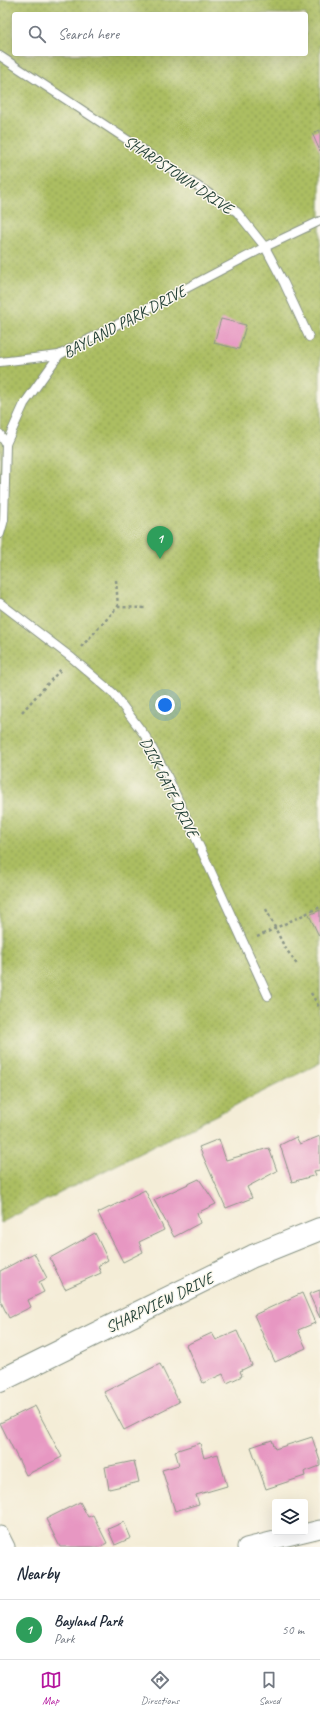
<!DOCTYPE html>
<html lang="en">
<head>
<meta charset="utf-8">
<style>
	body { margin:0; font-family:Caveat,sans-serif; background:#f6f6f7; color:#1f2937 }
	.controls { position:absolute; right:12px; bottom:12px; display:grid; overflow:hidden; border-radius:4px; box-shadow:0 4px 16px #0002 }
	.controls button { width:36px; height:36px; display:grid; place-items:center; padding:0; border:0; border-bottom:1px solid #e0e1e3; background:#fff; color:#1f2937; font:20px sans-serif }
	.you { position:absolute; left:165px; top:705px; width:14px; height:14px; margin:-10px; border:3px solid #fff; border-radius:50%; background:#1a73e8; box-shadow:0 0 0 6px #1a73e833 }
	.badge { display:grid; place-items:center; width:26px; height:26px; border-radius:50%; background:#b5179e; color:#fff; font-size:13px; font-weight:700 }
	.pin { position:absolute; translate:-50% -33px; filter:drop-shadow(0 1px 2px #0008) }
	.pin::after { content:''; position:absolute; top:21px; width:14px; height:12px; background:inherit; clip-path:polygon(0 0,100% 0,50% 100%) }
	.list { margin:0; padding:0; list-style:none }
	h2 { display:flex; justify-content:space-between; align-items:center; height:52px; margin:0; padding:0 16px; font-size:17px }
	h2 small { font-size:13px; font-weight:400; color:#747a83 }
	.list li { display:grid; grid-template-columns:26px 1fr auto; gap:12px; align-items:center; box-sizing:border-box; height:60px; padding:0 16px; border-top:1px solid #e0e1e3 }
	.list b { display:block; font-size:15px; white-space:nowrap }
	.list p { margin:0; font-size:13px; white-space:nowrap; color:#747a83 }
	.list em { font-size:13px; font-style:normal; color:#747a83 }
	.icon { flex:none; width:22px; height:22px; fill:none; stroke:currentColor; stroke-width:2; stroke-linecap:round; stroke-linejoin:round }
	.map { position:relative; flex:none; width:320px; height:1547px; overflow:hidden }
	.search { position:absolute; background:#fff; box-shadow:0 4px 16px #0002; left:12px; right:12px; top:12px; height:44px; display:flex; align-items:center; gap:10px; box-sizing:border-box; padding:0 14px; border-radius:4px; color:#747a83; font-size:15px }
	.sheet { height:112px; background:#fff }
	nav { display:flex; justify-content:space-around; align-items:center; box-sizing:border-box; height:56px; border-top:1px solid #e0e1e3; background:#fff; font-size:11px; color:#747a83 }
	nav a { display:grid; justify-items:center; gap:2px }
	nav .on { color:#b5179e }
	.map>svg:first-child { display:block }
	.park { fill:url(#park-dots); stroke:#667e4b; fill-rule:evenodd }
	.building { fill:#e797c2 }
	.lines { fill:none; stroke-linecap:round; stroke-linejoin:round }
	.lane-casing { stroke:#8a9586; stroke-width:10 }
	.street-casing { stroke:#8a9586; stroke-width:19 }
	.secondary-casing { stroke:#8a9586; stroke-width:24 }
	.path { stroke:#8a9586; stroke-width:2.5; stroke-dasharray:3 3; stroke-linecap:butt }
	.lane { stroke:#fff; stroke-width:8 }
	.street { stroke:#fff; stroke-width:17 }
	.secondary { stroke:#fff; stroke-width:22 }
	.labels { text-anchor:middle; stroke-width:3; stroke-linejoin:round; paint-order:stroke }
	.street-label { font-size:16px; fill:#1f3d34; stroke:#fbf7ec }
</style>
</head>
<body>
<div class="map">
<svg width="320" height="1547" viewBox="0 0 320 1547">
	<defs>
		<pattern id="park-dots" width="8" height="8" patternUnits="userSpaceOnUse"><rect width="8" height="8" fill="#acbe62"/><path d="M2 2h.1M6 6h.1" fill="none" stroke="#8b9c52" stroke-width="1.8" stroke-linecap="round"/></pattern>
	</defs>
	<rect width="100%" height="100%" fill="#fbf7ec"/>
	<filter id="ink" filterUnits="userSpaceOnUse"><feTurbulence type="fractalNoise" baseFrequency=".025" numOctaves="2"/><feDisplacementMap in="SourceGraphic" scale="8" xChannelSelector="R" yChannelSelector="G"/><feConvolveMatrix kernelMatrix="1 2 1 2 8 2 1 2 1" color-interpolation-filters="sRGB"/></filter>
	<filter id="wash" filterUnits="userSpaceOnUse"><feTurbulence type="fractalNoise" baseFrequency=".012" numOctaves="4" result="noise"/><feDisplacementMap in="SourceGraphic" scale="16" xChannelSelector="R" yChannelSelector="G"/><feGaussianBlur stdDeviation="0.9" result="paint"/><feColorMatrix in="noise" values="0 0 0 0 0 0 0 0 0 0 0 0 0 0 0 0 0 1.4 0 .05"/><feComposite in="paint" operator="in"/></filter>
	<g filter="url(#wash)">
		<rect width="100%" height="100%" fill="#f4edd7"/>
		<path class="park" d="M 0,0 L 320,0 L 320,1063 L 0,1223 ZM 14,14 L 306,14 L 306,54 L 14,54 Z"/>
		<g id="blocks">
			<g class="building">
				<polygon points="320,130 320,151 312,133"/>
				<polygon points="221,319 246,325 239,349 214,343"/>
				<polygon points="320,910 320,935 319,936 309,915"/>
				<polygon points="320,1136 320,1170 314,1171 316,1175 292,1182 280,1145 296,1137 300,1144"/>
				<polygon points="219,1139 226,1160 269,1148 277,1171 247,1187 252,1198 226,1208 199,1147"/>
				<polygon points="199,1179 216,1204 197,1213 200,1223 174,1237 154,1200"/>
				<polygon points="145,1190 164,1230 139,1242 143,1252 123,1262 98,1213"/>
				<polygon points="95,1233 108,1260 98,1266 101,1273 65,1289 50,1258"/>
				<polygon points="34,1253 47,1278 39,1282 44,1292 28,1300 31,1307 9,1318 0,1300 0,1271"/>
				<polygon points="320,1290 320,1318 309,1294"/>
				<polygon points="302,1293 315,1323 298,1330 306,1348 275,1362 254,1315"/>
				<polygon points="237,1331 252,1365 240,1371 242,1376 227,1383 223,1374 203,1383 186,1345 212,1333 216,1340"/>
				<polygon points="160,1364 179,1402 124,1430 104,1392"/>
				<polygon points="35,1406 62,1457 26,1475 0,1423"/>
				<polygon points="312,1437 320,1461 320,1466 304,1472 305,1476 266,1489 251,1447 272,1440 275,1449"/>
				<polygon points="200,1443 204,1458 218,1454 227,1486 196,1495 199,1504 175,1511 162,1470 179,1465 175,1451"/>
				<polygon points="134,1461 139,1482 109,1489 105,1467"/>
				<polygon points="80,1502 88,1517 93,1515 107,1543 99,1547 60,1547 46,1519"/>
				<polygon points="124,1522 131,1538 115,1545 108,1529"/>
			</g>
		</g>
	</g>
	<g filter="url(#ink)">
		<use href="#blocks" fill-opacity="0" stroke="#8a9586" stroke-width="1"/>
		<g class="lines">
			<g class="lane-casing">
				<g id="lane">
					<polyline points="0,56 237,212 265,247 284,283 309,337"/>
					<polyline points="0,362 59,355"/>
					<polyline points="0,434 6,444"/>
					<polyline points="0,534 4,520 6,444 24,404 59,355 265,247 320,221"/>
					<polyline points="0,603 72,658 113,693 146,737 166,773 268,996"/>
				</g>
			</g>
			<g class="street-casing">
				<g id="street">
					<polyline points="0,1535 6,1547"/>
					<polyline points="246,1547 320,1529"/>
				</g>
			</g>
			<g class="secondary-casing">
				<polyline id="secondary" points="0,1381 253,1256 320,1229"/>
			</g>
			<g class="path">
				<polyline points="116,580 118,607"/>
				<polyline points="81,647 118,607 145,608"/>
				<polyline points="22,712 62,668"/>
				<polyline points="266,909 284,946 298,966"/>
				<polyline points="257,937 320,907"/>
				<polyline points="311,993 320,1009"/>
			</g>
			<use href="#lane" class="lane"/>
			<use href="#street" class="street"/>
			<use href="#secondary" class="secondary"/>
		</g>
	</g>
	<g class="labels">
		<g class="street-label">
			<text transform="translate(179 174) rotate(34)" y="6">SHARPSTOWN DRIVE</text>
			<text transform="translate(124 321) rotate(-28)" y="6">BAYLAND PARK DRIVE</text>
			<text transform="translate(170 787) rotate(63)" y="6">DICK GATE DRIVE</text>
			<text transform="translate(159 1302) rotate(-26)" y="6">SHARPVIEW DRIVE</text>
		</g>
	</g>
</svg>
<div class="controls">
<button><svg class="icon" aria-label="layers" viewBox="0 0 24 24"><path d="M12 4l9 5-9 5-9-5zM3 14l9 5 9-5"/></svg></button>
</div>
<div class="you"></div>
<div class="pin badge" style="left:160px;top:559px;background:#2e9e5b">1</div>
<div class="search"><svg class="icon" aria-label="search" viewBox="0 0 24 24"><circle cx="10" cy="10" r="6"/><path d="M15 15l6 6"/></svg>Search here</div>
</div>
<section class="sheet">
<h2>Nearby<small></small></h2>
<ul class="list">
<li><span class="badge" style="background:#2e9e5b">1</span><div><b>Bayland Park</b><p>Park</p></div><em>50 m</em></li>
</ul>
</section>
<nav>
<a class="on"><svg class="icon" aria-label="map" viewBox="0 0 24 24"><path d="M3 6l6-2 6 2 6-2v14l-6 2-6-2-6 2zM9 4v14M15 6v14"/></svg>Map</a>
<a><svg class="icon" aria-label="directions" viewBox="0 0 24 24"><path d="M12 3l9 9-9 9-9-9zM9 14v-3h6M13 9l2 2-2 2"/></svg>Directions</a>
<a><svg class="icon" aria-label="saved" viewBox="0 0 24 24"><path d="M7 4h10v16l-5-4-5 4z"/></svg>Saved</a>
</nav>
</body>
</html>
